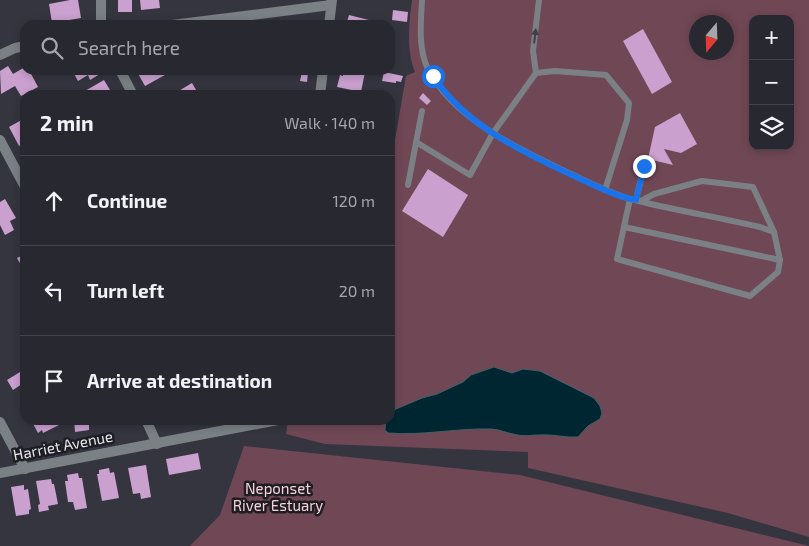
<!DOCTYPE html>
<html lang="en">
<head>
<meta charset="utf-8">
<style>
	body { margin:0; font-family:"Exo 2",sans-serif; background:#34343c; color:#f1f3f6 }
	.controls { position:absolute; right:15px; top:15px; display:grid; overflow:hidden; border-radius:10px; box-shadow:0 2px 8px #0003 }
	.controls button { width:45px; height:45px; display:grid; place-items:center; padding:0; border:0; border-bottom:1px solid #44444c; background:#282830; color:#f1f3f6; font:25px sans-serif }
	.compass { position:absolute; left:689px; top:15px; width:45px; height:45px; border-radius:50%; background:#282830; box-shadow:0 2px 8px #0003; rotate:199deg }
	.stop { position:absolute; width:15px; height:15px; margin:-11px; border:4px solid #1a73e8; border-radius:50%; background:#fff }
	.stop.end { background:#1a73e8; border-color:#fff; box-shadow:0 1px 5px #0008 }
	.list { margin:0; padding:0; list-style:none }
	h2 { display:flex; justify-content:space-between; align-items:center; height:65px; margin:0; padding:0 20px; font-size:21px }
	h2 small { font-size:16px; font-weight:400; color:#a5a6ab }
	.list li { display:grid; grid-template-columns:32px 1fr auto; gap:15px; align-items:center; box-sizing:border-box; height:90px; padding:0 20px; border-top:1px solid #44444c }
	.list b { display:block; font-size:19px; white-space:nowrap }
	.list em { font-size:16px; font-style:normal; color:#a5a6ab }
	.icon { flex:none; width:28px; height:28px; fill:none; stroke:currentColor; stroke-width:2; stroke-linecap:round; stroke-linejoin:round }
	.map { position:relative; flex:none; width:809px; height:546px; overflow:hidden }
	.search { position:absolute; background:#282830; box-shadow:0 2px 8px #0003; left:20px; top:20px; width:375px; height:55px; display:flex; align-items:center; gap:12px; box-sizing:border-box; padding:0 18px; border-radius:15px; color:#a5a6ab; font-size:19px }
	.panel { position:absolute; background:#282830; box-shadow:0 2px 8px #0003; left:20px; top:90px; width:375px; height:335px; border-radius:15px }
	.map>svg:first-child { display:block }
	.green { fill:#704755; fill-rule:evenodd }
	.water { fill:#002731; stroke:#456069 }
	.building { fill:#caa0cf }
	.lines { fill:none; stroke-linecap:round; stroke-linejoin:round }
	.lane { stroke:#7b8084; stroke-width:6 }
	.street { stroke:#7b8084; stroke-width:10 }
	.oneway { fill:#3e4044 }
	.route { stroke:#1a73e8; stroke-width:6 }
	.labels { text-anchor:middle; stroke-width:5; stroke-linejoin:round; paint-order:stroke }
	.street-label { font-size:15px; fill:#e5e5ec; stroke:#1d1d22 }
	.park-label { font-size:15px; fill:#f7d2dd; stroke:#1d1d22 }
</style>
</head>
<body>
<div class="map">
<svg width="809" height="546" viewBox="0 0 809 546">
	<rect width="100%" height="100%" fill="#353540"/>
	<g class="green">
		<path d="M 412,0 L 809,0 L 809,537 L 728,513 L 528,468 L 528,452 L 325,444 L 286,434 L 288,420 L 390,420 L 390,169 L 406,76 L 415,72 C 406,50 409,23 412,0 ZM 753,19 L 790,19 L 790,146 L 753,146 ZM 696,22 L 726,22 L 726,52 L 696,52 Z"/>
		<polygon points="244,446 520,475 809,546 190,546 220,515"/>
	</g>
	<path class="water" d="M 494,367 L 512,373 L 523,369 L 540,371 L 594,398 L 600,406 L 602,413 L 600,419 L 588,426 L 578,437 C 565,438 553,434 540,435 C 529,435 525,437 513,434 C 506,433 499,429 491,429 C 456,428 422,436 388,433 L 385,430 L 386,420 L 390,420 L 390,414 L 396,409 L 422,398 L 437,394 L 463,382 L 471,375 Z"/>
	<g class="building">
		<polygon points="70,0 78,0 81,18 52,23 49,4"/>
		<rect x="118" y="0" width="14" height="12"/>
		<polygon points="140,0 159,0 160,8 141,10"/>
		<polygon points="393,10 408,12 407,22 392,20"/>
		<polygon points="349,15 373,21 372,25 346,25"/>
		<polygon points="643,29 672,82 652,94 623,41"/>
		<polygon points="8,66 13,74 25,67 25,70 29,70 38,87 21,96 15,86 1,94 0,71"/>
		<polygon points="72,70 98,70 100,74 90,80 88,75 78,81"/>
		<polygon points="136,70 162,70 165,75 145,86"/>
		<polygon points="344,70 365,72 361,92 337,87 340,75 343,76"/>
		<polygon points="302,71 308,72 307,82 300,81"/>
		<polygon points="384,72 403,76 401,82 396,81 396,83 382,81"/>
		<polygon points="104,80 113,95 78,95"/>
		<polygon points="192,83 199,95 172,95"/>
		<polygon points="423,93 431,101 427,105 419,98"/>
		<polygon points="680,113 697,144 681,153 664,149 673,165 648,159 655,127"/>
		<polygon points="25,118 25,142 19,146 9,127"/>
		<polygon points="428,169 468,195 443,237 402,211"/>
		<polygon points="5,199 16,218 10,221 14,230 5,235 0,225 0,202"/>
		<polygon points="25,254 25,272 17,258"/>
		<polygon points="25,369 25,382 13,390 7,380"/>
		<polygon points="31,420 56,420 59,425 43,433 42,430 38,433"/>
		<polygon points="74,420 92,420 92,425 89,425 89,430 75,432"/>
		<polygon points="198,453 201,469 169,475 166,459"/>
		<polygon points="146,465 151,497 141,499 140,493 133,494 128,468"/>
		<polygon points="109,468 110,473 114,472 119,498 102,501 97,474 99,474 99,470"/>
		<polygon points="78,473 79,478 82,478 87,508 75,510 73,502 68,502 65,481 68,481 67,475"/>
		<polygon points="51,479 52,484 54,484 58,504 48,506 49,510 39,512 38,505 40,504 36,481"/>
		<polygon points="24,485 24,490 28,489 31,509 29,510 29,514 16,516 11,487"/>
	</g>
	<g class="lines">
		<g class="lane">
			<path d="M 422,0 C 421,22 418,46 427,67 C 452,119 522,151 571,174 C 590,183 610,193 630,199 C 673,210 717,217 760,227 L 774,232 L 780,260"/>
			<polyline points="536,73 555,71 606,75 629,103 627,120 605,190"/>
			<polyline points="416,142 470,175 493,133 536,73 533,51 539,0"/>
			<polyline points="408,185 422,111"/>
			<polyline points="636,200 644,166"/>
			<polyline points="641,201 654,194 702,181 753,187 774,232"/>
			<polyline points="624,227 780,260 778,272 750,296 617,259 630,199"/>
		</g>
		<g class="street">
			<polyline points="101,0 101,25"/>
			<polyline points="172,25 331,5"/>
			<polyline points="329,25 332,0"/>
			<polyline points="0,55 15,48 25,46"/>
			<polyline points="120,70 133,95"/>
			<polyline points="320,95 323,70"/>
			<polyline points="0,140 25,187"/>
			<polyline points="146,420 157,444"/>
			<polyline points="0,422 25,469"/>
			<polyline points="0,473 278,420"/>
		</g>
	</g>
	<defs><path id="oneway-solid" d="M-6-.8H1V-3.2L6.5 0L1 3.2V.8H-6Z" transform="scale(1.25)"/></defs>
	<use class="oneway" href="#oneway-solid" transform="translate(535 36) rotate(-83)"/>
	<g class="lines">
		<path class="route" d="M 433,76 C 465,125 521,151 572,175 C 592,184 614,196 636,200 L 644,166"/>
	</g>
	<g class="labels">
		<g class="street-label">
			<text transform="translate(63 446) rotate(-11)" y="5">Harriet Avenue</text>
		</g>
		<g class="park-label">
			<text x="278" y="494">Neponset<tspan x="278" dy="17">River Estuary</tspan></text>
		</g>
	</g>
</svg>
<div class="controls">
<button>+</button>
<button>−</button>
<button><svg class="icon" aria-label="layers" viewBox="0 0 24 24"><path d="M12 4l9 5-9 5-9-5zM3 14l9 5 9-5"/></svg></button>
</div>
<svg class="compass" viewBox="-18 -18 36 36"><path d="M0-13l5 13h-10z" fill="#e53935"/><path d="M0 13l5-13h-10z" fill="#a5a6ab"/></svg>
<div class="stop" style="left:433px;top:76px"></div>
<div class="stop end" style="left:644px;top:166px"></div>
<div class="search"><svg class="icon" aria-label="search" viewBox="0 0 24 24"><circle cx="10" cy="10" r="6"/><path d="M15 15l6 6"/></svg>Search here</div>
<section class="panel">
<h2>2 min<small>Walk · 140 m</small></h2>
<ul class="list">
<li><svg class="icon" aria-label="ahead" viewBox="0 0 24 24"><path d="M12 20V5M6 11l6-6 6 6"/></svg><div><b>Continue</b></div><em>120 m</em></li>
<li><svg class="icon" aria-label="left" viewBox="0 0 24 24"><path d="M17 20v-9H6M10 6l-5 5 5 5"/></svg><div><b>Turn left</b></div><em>20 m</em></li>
<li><svg class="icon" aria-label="arrive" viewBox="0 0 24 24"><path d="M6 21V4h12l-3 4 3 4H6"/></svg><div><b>Arrive at destination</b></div></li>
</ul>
</section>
</div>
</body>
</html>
